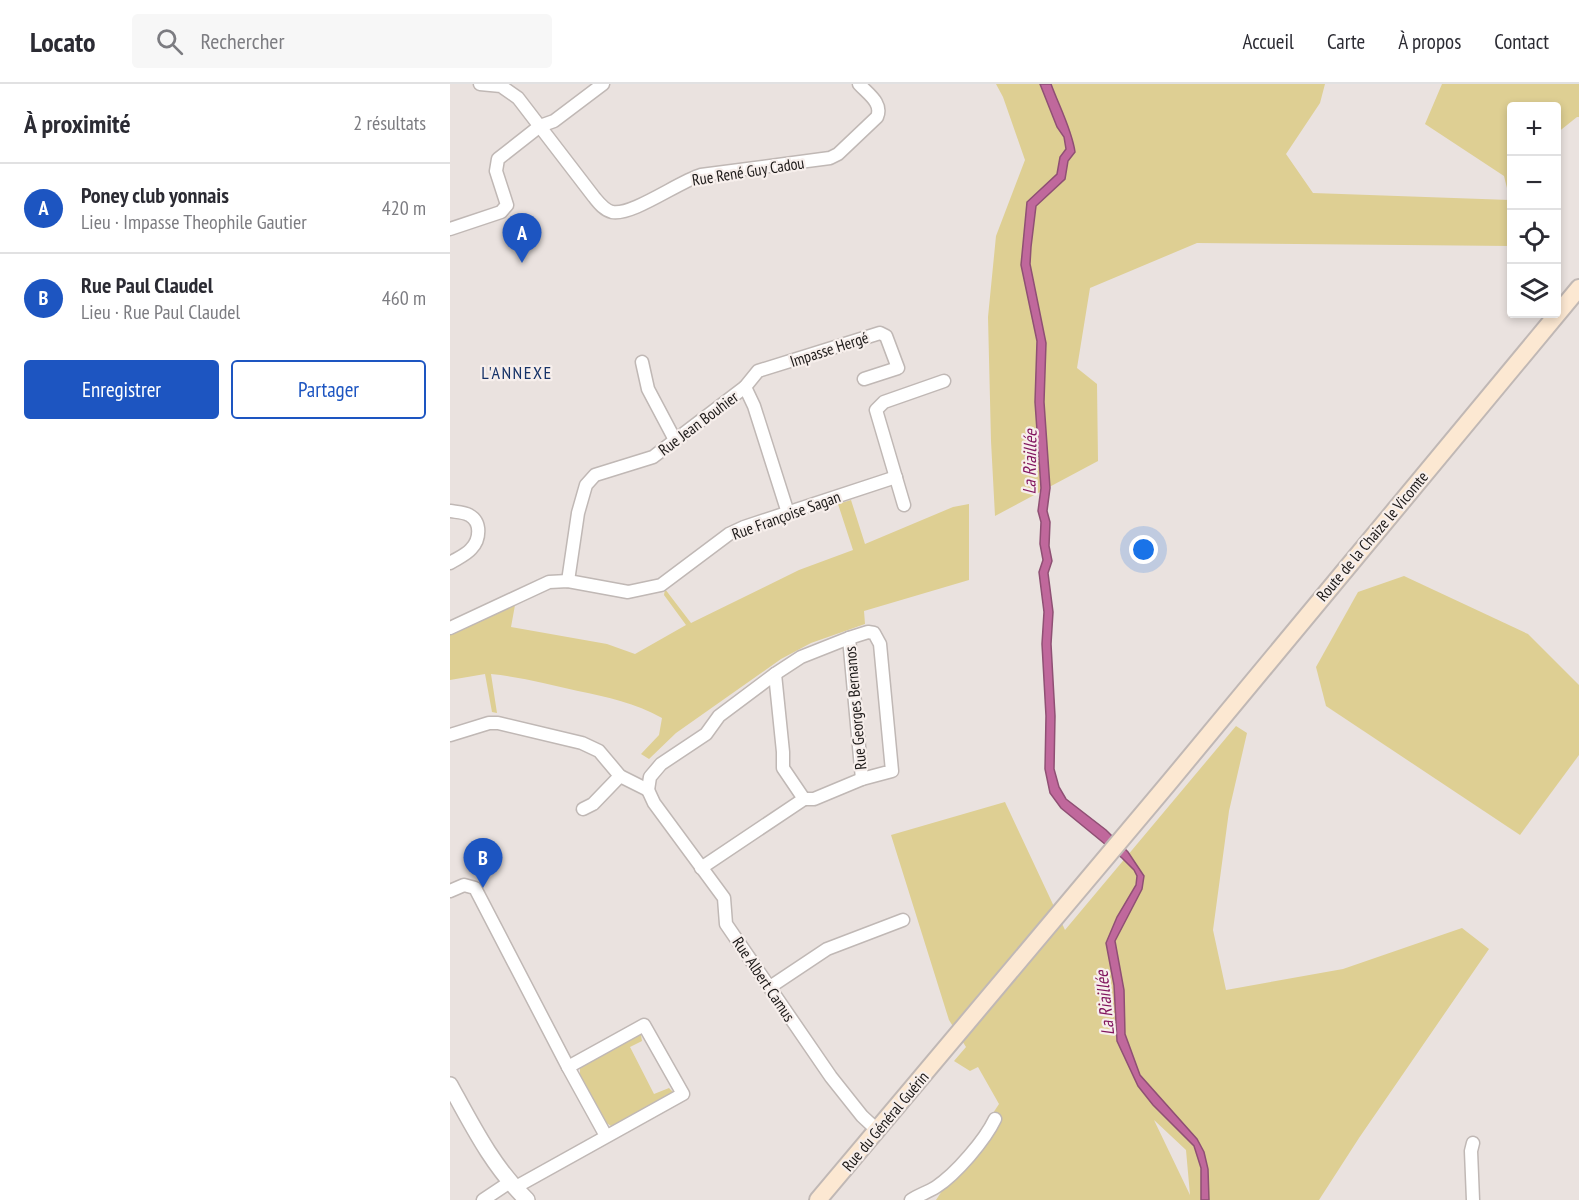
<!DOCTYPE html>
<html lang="fr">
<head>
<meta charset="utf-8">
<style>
	body { margin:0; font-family:"PT Sans Narrow",sans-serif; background:#f7f7f7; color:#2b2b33 }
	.controls { position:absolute; right:18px; top:18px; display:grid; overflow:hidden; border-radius:6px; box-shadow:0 3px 9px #0003 }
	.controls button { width:54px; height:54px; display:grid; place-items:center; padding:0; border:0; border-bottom:2px solid #e1e1e2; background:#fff; color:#2b2b33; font:30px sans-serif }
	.you { position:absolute; left:694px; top:466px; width:21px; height:21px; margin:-15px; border:4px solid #fff; border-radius:50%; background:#1a73e8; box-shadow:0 0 0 9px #1a73e833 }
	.badge { display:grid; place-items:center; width:39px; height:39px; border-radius:50%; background:#1d55c1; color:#fff; font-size:20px; font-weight:700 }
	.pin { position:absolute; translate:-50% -50px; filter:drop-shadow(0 2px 3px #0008) }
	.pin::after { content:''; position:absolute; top:32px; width:21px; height:18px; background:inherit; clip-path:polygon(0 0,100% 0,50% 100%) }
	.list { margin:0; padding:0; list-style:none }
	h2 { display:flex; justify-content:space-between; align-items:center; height:78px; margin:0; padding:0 24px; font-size:26px }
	h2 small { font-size:20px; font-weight:400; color:#7c7c81 }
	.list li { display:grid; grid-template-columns:39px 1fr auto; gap:18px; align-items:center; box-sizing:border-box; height:90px; padding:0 24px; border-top:2px solid #e1e1e2 }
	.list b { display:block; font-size:22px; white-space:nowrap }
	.list p { margin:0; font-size:20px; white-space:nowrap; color:#7c7c81 }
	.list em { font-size:20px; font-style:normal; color:#7c7c81 }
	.actions { display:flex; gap:12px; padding:18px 24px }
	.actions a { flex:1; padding:14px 0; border:2px solid #1d55c1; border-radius:6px; text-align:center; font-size:21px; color:#1d55c1 }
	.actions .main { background:#1d55c1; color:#fff }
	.icon { flex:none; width:33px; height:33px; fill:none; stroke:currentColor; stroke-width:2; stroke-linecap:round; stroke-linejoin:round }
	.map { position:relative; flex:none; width:1129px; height:1116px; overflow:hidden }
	header { display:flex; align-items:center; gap:36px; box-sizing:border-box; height:84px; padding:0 30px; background:#fff; border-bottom:2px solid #e1e1e2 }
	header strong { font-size:28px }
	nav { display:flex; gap:33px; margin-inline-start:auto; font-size:21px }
	.search { width:420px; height:54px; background:#f7f7f7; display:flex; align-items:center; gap:15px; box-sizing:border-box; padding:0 21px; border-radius:6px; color:#7c7c81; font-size:22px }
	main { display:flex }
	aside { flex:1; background:#fff }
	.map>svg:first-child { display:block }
	.green { fill:#decf93; fill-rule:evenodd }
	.water { fill:#c0689c; stroke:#8f5074; stroke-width:1.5 }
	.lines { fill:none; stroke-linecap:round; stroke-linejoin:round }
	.minor-casing { stroke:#c0b8b5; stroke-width:15 }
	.tertiary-casing { stroke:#c0b8b5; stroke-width:18 }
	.secondary-casing { stroke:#c0b8b5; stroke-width:20 }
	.minor { stroke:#fff; stroke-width:12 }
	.tertiary { stroke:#fff; stroke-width:15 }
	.secondary { stroke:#fce8d2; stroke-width:16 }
	.labels { text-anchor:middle; stroke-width:4.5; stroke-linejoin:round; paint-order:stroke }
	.street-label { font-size:16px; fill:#1c1918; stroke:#f7efec }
	.neighbourhood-label { font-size:18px; letter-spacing:1.5px; fill:#173368; stroke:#f7efec }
	.water-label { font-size:18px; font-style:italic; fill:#82175f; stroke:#f7efec }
</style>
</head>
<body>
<header>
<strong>Locato</strong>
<div class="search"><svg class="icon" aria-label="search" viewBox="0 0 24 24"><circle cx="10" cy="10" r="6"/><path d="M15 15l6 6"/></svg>Rechercher</div>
<nav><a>Accueil</a><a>Carte</a><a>À propos</a><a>Contact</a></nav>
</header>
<main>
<aside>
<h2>À proximité<small>2 résultats</small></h2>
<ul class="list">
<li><span class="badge">A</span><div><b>Poney club yonnais</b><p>Lieu · Impasse Theophile Gautier</p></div><em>420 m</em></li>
<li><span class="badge">B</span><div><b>Rue Paul Claudel</b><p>Lieu · Rue Paul Claudel</p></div><em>460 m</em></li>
</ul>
<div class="actions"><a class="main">Enregistrer</a><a>Partager</a></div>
</aside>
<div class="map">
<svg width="1129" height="1116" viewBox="0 0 1129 1116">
	<rect width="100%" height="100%" fill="#eae2df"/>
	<g class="green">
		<polygon points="546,0 875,0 870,19 836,70 863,109 1060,116 1054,92 975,40 992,0 1129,0 1129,33 1127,33 1107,49 1106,22 1062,22 1061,162 747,159 640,204 627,284 647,300 648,377 545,432 541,357 538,233 546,152 575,76 553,13"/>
		<path d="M 401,416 L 415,460 L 503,423 L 519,420 L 519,496 L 414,527 L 415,540 L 361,559 L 331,575 L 226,649 L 199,675 L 191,670 L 209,651 L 212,634 C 185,619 158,613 128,607 C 99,600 71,593 41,590 L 47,629 L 42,628 L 35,590 L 0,596 L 0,549 L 63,519 L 65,521 L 61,543 L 157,560 L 185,570 L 236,541 L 214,511 L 215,505 L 241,539 L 349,486 L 403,466 L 388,420 Z"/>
		<polygon points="954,492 1078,550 1129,601 1129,671 1070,751 876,622 866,583 908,508"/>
		<path d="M 786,642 L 797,649 L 779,727 L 763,846 L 776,906 L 893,885 L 1012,844 L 1039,865 L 909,1054 L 869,1116 L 486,1116 L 549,1020 L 528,983 L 520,987 L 504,977 L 516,963 L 499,936 L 441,751 L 555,718 L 615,846 ZM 704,1036 L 736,1066 L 740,1111 Z"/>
		<polygon points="187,950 191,951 192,957 180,963 204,1010 219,1004 223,1008 221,1013 176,1038 161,1042 155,1038 130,991 130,983"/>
	</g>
	<path class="water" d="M 590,0 L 601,0 C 609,22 622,46 625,68 L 618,77 L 615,95 L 586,122 L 581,163 L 580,180 L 596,259 L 594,318 L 600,404 L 597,427 L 600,438 L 599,462 L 602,477 L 598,489 L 603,528 L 601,560 L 605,632 L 604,685 L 609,703 L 616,715 L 656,746 L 678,768 L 694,792 L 692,805 L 665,857 L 674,906 L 675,950 L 690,991 L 747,1055 L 754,1068 L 758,1085 L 759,1116 L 751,1116 L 751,1084 L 744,1062 L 703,1021 L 688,1002 L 667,957 L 664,901 L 656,859 L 667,833 L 686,801 L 687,792 L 684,786 L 672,774 L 611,724 L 600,709 L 595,685 L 596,632 L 592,560 L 594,528 L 589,488 L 593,476 L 590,460 L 591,438 L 588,427 L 591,404 L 585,318 L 587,257 L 571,181 L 577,118 L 607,90 L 610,73 L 616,65 L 614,53 L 607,43 Z"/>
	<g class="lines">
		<g class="minor-casing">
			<g id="minor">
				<path d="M 30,0 L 51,2 L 68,14 L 144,113 C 149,119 154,126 162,128 C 182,132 228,98 251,91 L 380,74 L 388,70 L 427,33 C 433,19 418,10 409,0"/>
				<polyline points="0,145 51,128 57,121 46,87 48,75 90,42 104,37 153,0"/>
				<polyline points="192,278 198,305 225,356"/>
				<polyline points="295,303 308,287 430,249 436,252 448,284 414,295"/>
				<polyline points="454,421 426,326 434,318 494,297"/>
				<path d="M 0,427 C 6,428 14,428 19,431 C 32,438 30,456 21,465 C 16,471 6,475 0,479"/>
				<polyline points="118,497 128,429 136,401 145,391 203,373 295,303 304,322 338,429"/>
				<polyline points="0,544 99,498 118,497 178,508 211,501 279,450 294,443 446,393"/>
				<polyline points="399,554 412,695"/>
				<polyline points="0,651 39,639 48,639 132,659 149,667 170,692 198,706"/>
				<polyline points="198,706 200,693 211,680 256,650 269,632 325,590 351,573 399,554 418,548 424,549 430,560 442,687 412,695 364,715 354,715"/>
				<polyline points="198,706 204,719 274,814 276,840 381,993 412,1032 427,1046"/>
				<polyline points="133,725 143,720 170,692"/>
				<polyline points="251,784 354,715 333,684 333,668 325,590"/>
				<polyline points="0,807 14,801 25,804 118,983"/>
				<polyline points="320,903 377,865 453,836"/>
				<polyline points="64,1104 233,1010 194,941 118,983 156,1052"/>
				<polyline points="33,1116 60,1098"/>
				<path d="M 461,1116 C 469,1111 478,1108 486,1103 C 506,1090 535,1056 545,1035"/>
				<polyline points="1023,1116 1021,1067 1023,1059"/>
			</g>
		</g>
		<g class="tertiary-casing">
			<path id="tertiary" d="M 0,1001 C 23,1043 43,1083 77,1116"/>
		</g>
		<g class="secondary-casing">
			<polyline id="secondary" points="368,1116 717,701 1129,204"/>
		</g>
		<use href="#minor" class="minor"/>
		<use href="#tertiary" class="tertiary"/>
		<use href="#secondary" class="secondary"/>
	</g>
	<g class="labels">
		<g class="street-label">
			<text transform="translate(298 87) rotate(-9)" y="6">Rue René Guy Cadou</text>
			<text transform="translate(379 265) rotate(-18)" y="6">Impasse Hergé</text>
			<text transform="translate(248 339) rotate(-37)" y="6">Rue Jean Bouhier</text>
			<text transform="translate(336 431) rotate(-20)" y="6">Rue Françoise Sagan</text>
			<text transform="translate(922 452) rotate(-50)" y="6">Route de la Chaize le Vicomte</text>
			<text transform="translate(405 624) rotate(-95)" y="6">Rue Georges Bernanos</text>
			<text transform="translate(314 895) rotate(56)" y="6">Rue Albert Camus</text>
			<text transform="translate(435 1037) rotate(-50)" y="6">Rue du Général Guérin</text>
		</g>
		<g class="neighbourhood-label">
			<text x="67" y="295">L'ANNEXE</text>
		</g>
		<g class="water-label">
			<text transform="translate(580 378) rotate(-89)" y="6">La Riaillée</text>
			<text transform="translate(655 919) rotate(-96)" y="6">La Riaillée</text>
		</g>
	</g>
</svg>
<div class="controls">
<button>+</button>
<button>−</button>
<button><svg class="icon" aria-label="locate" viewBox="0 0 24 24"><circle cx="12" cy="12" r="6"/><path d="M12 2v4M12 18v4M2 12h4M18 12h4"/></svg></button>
<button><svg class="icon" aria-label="layers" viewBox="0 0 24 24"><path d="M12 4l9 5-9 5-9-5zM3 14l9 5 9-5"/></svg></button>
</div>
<div class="you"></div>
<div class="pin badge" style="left:72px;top:179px">A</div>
<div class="pin badge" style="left:33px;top:804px">B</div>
</div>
</main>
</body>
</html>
